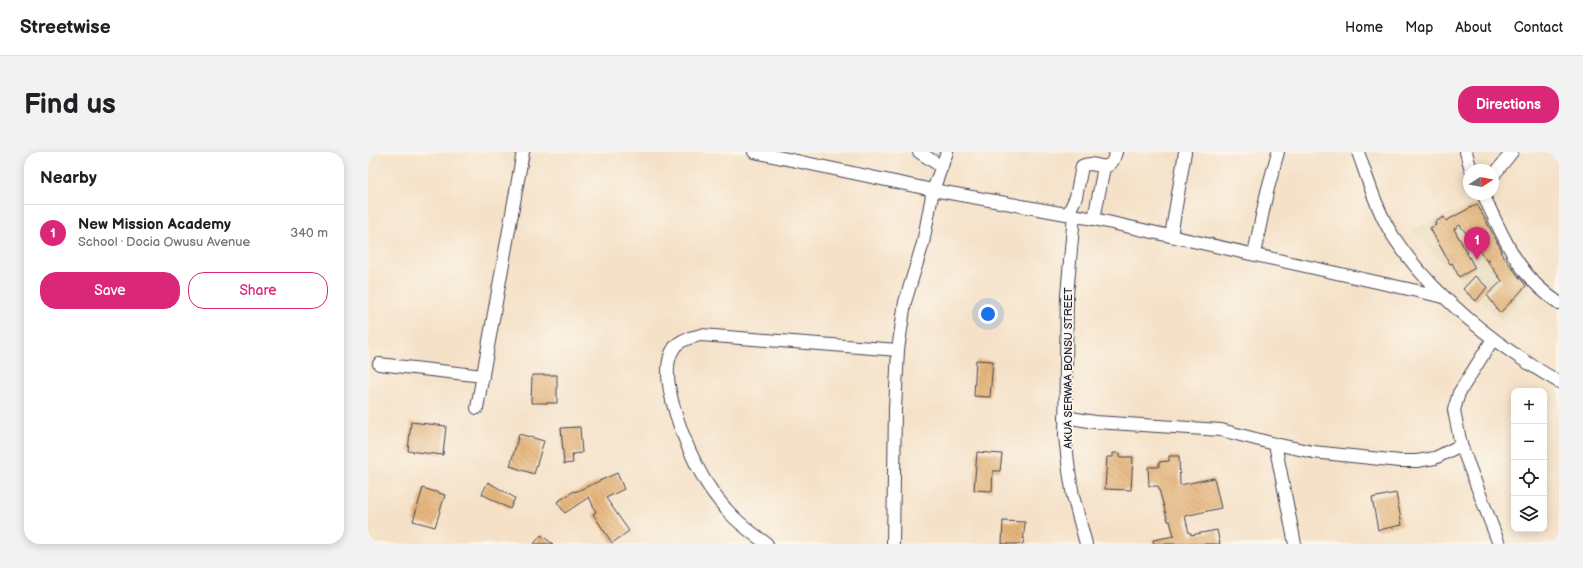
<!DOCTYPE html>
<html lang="en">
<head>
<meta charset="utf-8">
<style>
	body { margin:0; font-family:"Balsamiq Sans",sans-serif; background:#f2f2f2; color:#202124 }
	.controls { position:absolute; right:12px; bottom:12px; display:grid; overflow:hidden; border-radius:8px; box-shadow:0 2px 10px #0003 }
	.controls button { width:36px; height:36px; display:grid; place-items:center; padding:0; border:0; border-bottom:1px solid #e0e0e0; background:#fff; color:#202124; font:20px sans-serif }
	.compass { position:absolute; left:1095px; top:12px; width:36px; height:36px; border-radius:50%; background:#fff; box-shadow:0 2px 10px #0003; rotate:79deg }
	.you { position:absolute; left:620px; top:162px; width:14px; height:14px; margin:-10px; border:3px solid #fff; border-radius:50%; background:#1a73e8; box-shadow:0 0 0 6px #1a73e833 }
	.badge { display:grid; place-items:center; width:26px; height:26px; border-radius:50%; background:#db2777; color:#fff; font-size:13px; font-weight:700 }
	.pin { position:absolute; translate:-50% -33px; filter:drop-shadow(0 1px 2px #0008) }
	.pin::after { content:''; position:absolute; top:21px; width:14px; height:12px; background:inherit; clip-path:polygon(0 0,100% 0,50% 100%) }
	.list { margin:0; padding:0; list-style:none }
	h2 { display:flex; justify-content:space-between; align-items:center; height:52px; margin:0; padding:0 16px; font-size:17px }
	h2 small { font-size:13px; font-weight:400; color:#757577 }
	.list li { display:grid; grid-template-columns:26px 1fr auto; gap:12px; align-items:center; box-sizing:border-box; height:56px; padding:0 16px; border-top:1px solid #e0e0e0 }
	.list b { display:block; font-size:15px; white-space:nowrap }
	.list p { margin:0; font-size:13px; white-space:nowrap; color:#757577 }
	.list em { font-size:13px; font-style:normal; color:#757577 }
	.actions { display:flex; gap:8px; padding:12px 16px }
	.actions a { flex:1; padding:9px 0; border:1px solid #db2777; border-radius:16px; text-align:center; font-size:14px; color:#db2777 }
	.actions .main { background:#db2777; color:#fff }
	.icon { flex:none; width:22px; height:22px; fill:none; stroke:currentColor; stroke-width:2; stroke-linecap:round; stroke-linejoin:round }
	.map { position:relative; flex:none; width:1191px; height:392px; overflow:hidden; border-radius:16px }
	header { display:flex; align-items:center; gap:24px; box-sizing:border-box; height:56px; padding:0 20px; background:#fff; border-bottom:1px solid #e0e0e0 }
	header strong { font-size:19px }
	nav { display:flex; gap:22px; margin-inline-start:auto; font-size:14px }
	.intro { display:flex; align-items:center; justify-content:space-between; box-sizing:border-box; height:96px; padding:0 24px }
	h1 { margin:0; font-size:28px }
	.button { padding:10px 18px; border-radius:16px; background:#db2777; color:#fff; font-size:14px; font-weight:700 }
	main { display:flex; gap:24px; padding:0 24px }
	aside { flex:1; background:#fff; border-radius:16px; box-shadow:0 2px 10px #0003 }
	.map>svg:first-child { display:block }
	.built { fill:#e7daba }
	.building { fill:url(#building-back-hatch) }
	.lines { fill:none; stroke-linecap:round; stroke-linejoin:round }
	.minor-casing { stroke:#423f50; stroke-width:14 }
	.minor { stroke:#fff; stroke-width:12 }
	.labels { text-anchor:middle; stroke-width:3.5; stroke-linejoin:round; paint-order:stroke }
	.street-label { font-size:11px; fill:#22223b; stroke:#fbf7ec }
</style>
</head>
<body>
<header>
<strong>Streetwise</strong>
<nav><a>Home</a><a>Map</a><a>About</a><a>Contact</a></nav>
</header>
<div class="intro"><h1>Find us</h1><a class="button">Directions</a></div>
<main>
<aside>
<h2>Nearby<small></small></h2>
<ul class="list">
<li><span class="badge">1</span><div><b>New Mission Academy</b><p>School · Docia Owusu Avenue</p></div><em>340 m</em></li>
</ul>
<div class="actions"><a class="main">Save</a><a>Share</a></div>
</aside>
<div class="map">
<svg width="1191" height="392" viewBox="0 0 1191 392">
	<defs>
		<pattern id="building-back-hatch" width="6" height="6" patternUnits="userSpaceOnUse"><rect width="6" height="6" fill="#e5b479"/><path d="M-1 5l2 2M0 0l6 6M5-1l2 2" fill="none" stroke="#c49a6a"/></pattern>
	</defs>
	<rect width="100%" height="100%" fill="#fbf7ec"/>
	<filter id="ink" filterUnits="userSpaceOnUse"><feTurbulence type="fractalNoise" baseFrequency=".025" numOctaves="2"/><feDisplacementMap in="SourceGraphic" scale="8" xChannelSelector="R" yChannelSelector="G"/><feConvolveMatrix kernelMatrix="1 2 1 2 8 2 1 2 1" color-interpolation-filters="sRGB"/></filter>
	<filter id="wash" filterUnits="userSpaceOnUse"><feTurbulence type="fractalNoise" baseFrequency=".012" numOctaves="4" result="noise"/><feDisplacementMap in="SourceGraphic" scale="16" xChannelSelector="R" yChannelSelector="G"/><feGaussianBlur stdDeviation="0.9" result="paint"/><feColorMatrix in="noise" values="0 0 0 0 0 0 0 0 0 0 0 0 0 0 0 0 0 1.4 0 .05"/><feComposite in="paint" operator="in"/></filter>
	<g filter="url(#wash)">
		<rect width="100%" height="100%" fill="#f5e1c7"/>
		<polygon class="built" points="1112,49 1163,137 1132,168 1043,78"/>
		<g id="blocks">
			<g class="building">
				<polygon points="1109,52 1134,99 1132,100 1158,134 1132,161 1119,143 1134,129 1120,110 1122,108 1119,109 1092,73 1086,77 1107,116 1091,125 1084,111 1082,112 1062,76 1068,73 1067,70 1076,65 1078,69"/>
				<polygon points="1107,124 1119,135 1108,149 1095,137"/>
				<polygon points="608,208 625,209 622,245 606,244"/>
				<polygon points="164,223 189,223 189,251 163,251"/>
				<polygon points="43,270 78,274 75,303 40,299"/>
				<polygon points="212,275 214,301 204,302 205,311 196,312 193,276"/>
				<polygon points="151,282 176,289 166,322 142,314"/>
				<polygon points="609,300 634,302 632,319 625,319 624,339 606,338"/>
				<polygon points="745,301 752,301 752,305 765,305 763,338 737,337 739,305 745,305"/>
				<polygon points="801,304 811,304 812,333 846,326 853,356 817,364 821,381 823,381 823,383 849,378 852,392 786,392 785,388 806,384 802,369 800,369 790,334 781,334 780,315 791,315 791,310 801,309"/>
				<polygon points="249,321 256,337 238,346 261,379 244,391 225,362 228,360 221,345 197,361 189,350 206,339 207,340"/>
				<polygon points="120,330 147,346 142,357 114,342"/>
				<polygon points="55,336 77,343 67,375 45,369"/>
				<polygon points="1028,341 1034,373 1010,378 1004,346"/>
				<polygon points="635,369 657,370 655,392 634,392"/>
				<polygon points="173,383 185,392 166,392"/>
			</g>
		</g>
	</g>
	<g filter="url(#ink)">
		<use href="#blocks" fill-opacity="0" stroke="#423f50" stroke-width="1"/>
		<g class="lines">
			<g class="minor-casing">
				<g id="minor">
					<polyline points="386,0 565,38 726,67 1076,145"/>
					<polyline points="551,0 574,15"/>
					<path d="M 990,0 C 1000,28 1009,59 1025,84 C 1064,144 1130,195 1191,230"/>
					<polyline points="1098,0 1103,18"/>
					<polyline points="1125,24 1144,0"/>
					<path d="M 1115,42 C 1135,84 1150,125 1191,151"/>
					<path d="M 700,62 L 708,45 L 714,14 C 729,6 741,27 748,0"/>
					<polyline points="706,63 699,143 697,284 701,319 705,344 718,392"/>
					<polyline points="726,67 736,15"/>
					<polyline points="803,84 817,0"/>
					<polyline points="886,102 899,40 910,0"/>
					<polyline points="1125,187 1091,241 1086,258 1093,293 1131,392"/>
					<polyline points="11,212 115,224"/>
					<polyline points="109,256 155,0"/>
					<polyline points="697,265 727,270 853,278 907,292 945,300 1032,309 1049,309 1067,306 1093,293"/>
					<polyline points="907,292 927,392"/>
					<path d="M 399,392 C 385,382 369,370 358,357 C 350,348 342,337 336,327 C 321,301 286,224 306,196 C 311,188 324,185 333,183 L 530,198"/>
					<polyline points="525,392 527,257 530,198 537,150 555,91 565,38 579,0"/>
				</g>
			</g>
			<use href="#minor" class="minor"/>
		</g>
	</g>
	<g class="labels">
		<g class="street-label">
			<text transform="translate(700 216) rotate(-90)" y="4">AKUA SERWAA BONSU STREET</text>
		</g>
	</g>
</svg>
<div class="controls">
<button>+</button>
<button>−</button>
<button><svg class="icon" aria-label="locate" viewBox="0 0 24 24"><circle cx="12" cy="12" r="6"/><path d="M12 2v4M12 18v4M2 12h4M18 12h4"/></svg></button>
<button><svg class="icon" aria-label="layers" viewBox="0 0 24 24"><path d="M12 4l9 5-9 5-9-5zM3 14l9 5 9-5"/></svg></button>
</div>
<svg class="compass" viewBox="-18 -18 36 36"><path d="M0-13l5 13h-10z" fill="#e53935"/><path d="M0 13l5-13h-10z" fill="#757577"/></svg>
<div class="you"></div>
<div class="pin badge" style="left:1109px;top:108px">1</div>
</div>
</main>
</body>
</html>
